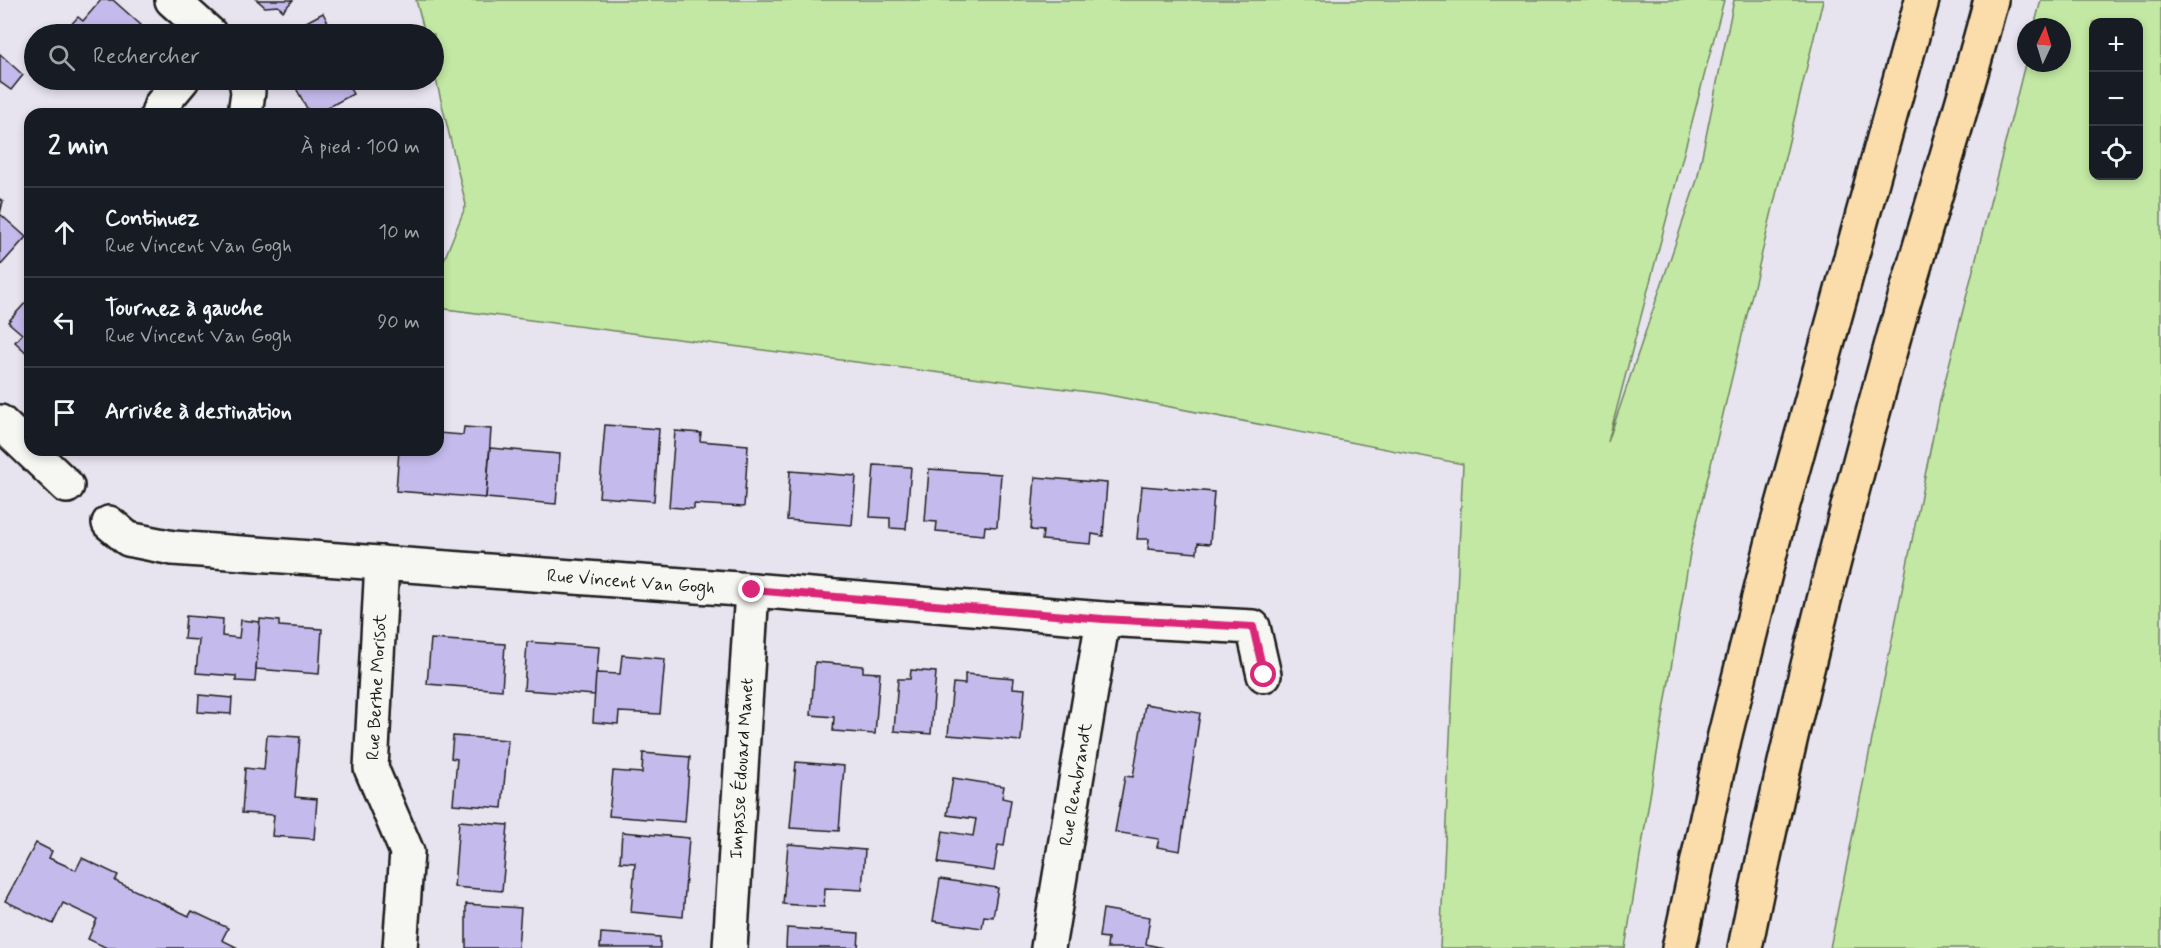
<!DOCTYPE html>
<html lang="fr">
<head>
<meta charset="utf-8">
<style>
	body { margin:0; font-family:Mynerve,sans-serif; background:#242831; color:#f1f3f6 }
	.controls { position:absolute; right:18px; top:18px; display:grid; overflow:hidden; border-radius:12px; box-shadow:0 3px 9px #0003 }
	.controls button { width:54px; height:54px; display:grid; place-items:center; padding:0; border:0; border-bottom:2px solid #363941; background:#171b24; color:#f1f3f6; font:30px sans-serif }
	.compass { position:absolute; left:2017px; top:18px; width:54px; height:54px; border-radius:50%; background:#171b24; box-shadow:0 3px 9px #0003; rotate:4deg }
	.stop { position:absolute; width:18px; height:18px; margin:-14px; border:4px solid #db2777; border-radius:50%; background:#fff }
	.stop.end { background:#db2777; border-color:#fff; box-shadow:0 2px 6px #0008 }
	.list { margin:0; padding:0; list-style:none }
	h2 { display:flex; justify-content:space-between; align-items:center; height:78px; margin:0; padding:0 24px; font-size:26px }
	h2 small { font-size:20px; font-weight:400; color:#9ea1a6 }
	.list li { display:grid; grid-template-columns:39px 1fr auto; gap:18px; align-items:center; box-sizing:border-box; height:90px; padding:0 24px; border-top:2px solid #363941 }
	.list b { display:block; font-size:22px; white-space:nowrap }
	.list p { margin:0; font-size:20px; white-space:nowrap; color:#9ea1a6 }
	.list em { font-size:20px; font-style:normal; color:#9ea1a6 }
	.icon { flex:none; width:33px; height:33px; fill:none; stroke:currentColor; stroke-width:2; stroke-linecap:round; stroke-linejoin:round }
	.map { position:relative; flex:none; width:2161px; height:948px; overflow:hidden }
	.search { position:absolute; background:#171b24; box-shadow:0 3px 9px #0003; left:24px; top:24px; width:420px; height:66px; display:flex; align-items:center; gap:15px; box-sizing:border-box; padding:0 21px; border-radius:33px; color:#9ea1a6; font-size:22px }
	.panel { position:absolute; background:#171b24; box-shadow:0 3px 9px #0003; left:24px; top:108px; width:420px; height:348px; border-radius:18px }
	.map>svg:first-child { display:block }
	.green { fill:#c2e8a3; stroke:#6f8260; stroke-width:1.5; fill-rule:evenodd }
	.building { fill:#c4bbec; stroke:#1c1c1c; stroke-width:1.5 }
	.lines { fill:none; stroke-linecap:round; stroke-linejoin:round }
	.minor-casing { stroke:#1c1c1c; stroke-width:38 }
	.highway-casing { stroke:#1c1c1c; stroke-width:38 }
	.minor { stroke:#f6f6f2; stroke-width:33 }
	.highway { stroke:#faddab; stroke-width:33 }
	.route { stroke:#db2777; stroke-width:8 }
	.labels { text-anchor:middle; stroke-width:6; stroke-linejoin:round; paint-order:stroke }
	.street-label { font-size:18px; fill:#1c1c1c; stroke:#f6f6f2 }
</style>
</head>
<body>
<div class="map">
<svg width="2161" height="948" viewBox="0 0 2161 948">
	<rect width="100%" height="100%" fill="#e7e4f0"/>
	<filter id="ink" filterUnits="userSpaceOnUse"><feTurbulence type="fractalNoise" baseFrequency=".0167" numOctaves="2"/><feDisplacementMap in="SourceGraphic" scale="12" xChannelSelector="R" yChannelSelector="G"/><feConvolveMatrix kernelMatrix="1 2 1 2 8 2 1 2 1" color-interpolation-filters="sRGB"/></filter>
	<g filter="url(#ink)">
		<g class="green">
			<polygon points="416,0 1724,0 1608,442 1697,180 1734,0 1823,0 1691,547 1625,948 1440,948 1463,464 1104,394 438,308 438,275 466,205 434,71 434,34 425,34"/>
			<path d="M 2041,0 L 2161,0 L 2161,948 L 1830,948 L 1940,401 L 2026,60 L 2026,63 L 2062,63 L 2062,27 L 2034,27 ZM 2094,22 L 2138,22 L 2138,176 L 2094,176 Z"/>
		</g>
		<g class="building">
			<polygon points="101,0 113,0 141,25 133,34 51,34 59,26 65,31 78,17 83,21"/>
			<polygon points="257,0 293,0 283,11 278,6 265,7"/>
			<polygon points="323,13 334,34 284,34"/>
			<polygon points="0,54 23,75 11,90 0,82"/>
			<polygon points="304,80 345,80 353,94 316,114 310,114 296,88 306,83"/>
			<polygon points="0,199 3,201 0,214 26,237 0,266"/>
			<polygon points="27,301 30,303 30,356 15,342 22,334 8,322"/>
			<polygon points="605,425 659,429 654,501 599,497"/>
			<polygon points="464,427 491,429 486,498 396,491 399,450 438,450 438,433 463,435"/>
			<polygon points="675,431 701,433 700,441 748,445 744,507 694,504 694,509 669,507"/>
			<polygon points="490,448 560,454 556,504 486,498"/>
			<polygon points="874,465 911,467 906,529 890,528 890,518 870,517"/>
			<polygon points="929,469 1001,474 997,527 985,526 984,535 936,531 937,522 925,521"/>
			<polygon points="790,471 856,476 852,525 787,520"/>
			<polygon points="1035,477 1107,483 1103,536 1092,534 1091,544 1042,540 1043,531 1031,530"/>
			<polygon points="1142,486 1214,492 1210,544 1198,543 1197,553 1148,549 1149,539 1137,539"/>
			<polygon points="186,616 223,619 222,636 239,638 241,620 260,622 255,682 236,681 236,676 196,673 199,640 184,639"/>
			<polygon points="260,619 279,621 279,626 322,629 319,674 256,669"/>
			<polygon points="431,639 505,644 502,690 427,684"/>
			<polygon points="527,642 599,647 595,695 524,690"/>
			<polygon points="622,655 665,659 660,714 619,712 618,724 593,722 596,673 620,674"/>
			<polygon points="815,662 863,666 863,672 880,673 875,734 833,731 834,717 811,715"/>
			<polygon points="911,670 936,672 931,734 894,731 898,679 910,679"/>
			<polygon points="965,674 1014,678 1013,688 1025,689 1021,741 948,735 953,683 965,684"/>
			<polygon points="199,695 232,698 231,714 198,712"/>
			<polygon points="1145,704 1200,713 1180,851 1157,847 1159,839 1115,832 1125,776 1133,777"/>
			<polygon points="267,735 300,737 295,797 317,799 314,839 272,836 274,815 242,813 245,768 264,770"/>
			<polygon points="453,736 508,740 502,808 453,804 457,759 451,758"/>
			<polygon points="643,753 690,757 685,822 609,816 613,771 642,773"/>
			<polygon points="796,762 844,766 839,831 790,828"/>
			<polygon points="953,778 1004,786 1002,798 1011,800 1004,846 998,845 994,871 938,863 943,831 973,836 976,819 947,815"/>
			<polygon points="459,821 508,825 502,891 454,887"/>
			<polygon points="622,832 689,838 683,917 631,912 635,863 620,862"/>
			<polygon points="36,843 52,851 49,858 76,870 82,858 118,875 115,881 189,916 192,911 228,928 222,940 238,948 107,948 88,939 97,919 63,903 53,924 5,901"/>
			<polygon points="788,844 865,850 862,890 825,888 824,907 783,904"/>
			<polygon points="940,879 998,888 993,917 984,916 982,928 933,921"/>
			<polygon points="466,904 521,908 518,948 466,948"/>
			<polygon points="1103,909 1150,917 1146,944 1163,948 1107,948 1108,938 1099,937"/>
			<polygon points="787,928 859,933 858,948 786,948"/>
			<polygon points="601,933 660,937 660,948 600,948"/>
		</g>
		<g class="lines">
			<g class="minor-casing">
				<g id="minor">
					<polyline points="172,0 210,34"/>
					<polyline points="158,114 161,105 182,80"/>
					<polyline points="245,114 248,92 246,80"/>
					<polyline points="0,422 67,486"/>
					<path id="s1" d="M 109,523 L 128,539 L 173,548 L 752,590 L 1103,619 L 1253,627 L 1264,675"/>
					<polyline points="382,563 371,768 407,852 400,948"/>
					<path id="s2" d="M 730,948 L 752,590"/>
					<path id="s3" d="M 1048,948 L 1103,619"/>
				</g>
			</g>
			<g class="highway-casing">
				<g id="highway">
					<polyline points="1679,948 1724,739 1774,537 1922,0"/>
					<path d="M 1745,948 C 1786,742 1838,538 1894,336 C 1926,224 1961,113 1991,0"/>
				</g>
			</g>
			<use href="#minor" class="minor"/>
			<use href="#highway" class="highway"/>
		</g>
	</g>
	<g class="lines" filter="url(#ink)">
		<polyline class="route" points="752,590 1103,619 1253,627 1264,675"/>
	</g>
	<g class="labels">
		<g class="street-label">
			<text dy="6" stroke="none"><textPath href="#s1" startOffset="530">Rue Vincent Van Gogh</textPath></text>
			<text transform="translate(376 687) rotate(-87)" y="6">Rue Berthe Morisot</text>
			<text dy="6" stroke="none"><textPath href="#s2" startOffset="180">Impasse Édouard Manet</textPath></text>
			<text dy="6" stroke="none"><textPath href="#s3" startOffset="166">Rue Rembrandt</textPath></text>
		</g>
	</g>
</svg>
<div class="controls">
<button>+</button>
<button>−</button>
<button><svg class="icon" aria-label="locate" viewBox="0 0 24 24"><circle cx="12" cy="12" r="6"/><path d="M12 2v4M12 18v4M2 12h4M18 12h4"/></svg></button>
</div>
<svg class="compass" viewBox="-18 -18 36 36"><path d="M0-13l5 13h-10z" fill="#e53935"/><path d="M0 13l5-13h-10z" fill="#9ea1a6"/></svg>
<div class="stop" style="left:1264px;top:675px"></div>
<div class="stop end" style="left:752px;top:590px"></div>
<div class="search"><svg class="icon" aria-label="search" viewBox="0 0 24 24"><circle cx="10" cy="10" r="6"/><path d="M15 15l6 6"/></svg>Rechercher</div>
<section class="panel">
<h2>2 min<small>À pied · 100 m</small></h2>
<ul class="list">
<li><svg class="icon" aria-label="ahead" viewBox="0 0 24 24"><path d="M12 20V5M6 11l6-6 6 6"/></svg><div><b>Continuez</b><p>Rue Vincent Van Gogh</p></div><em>10 m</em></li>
<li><svg class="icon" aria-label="left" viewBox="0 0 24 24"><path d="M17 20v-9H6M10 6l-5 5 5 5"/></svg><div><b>Tournez à gauche</b><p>Rue Vincent Van Gogh</p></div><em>90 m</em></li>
<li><svg class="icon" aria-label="arrive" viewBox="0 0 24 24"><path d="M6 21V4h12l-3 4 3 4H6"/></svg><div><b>Arrivée à destination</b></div></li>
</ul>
</section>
</div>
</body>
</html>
